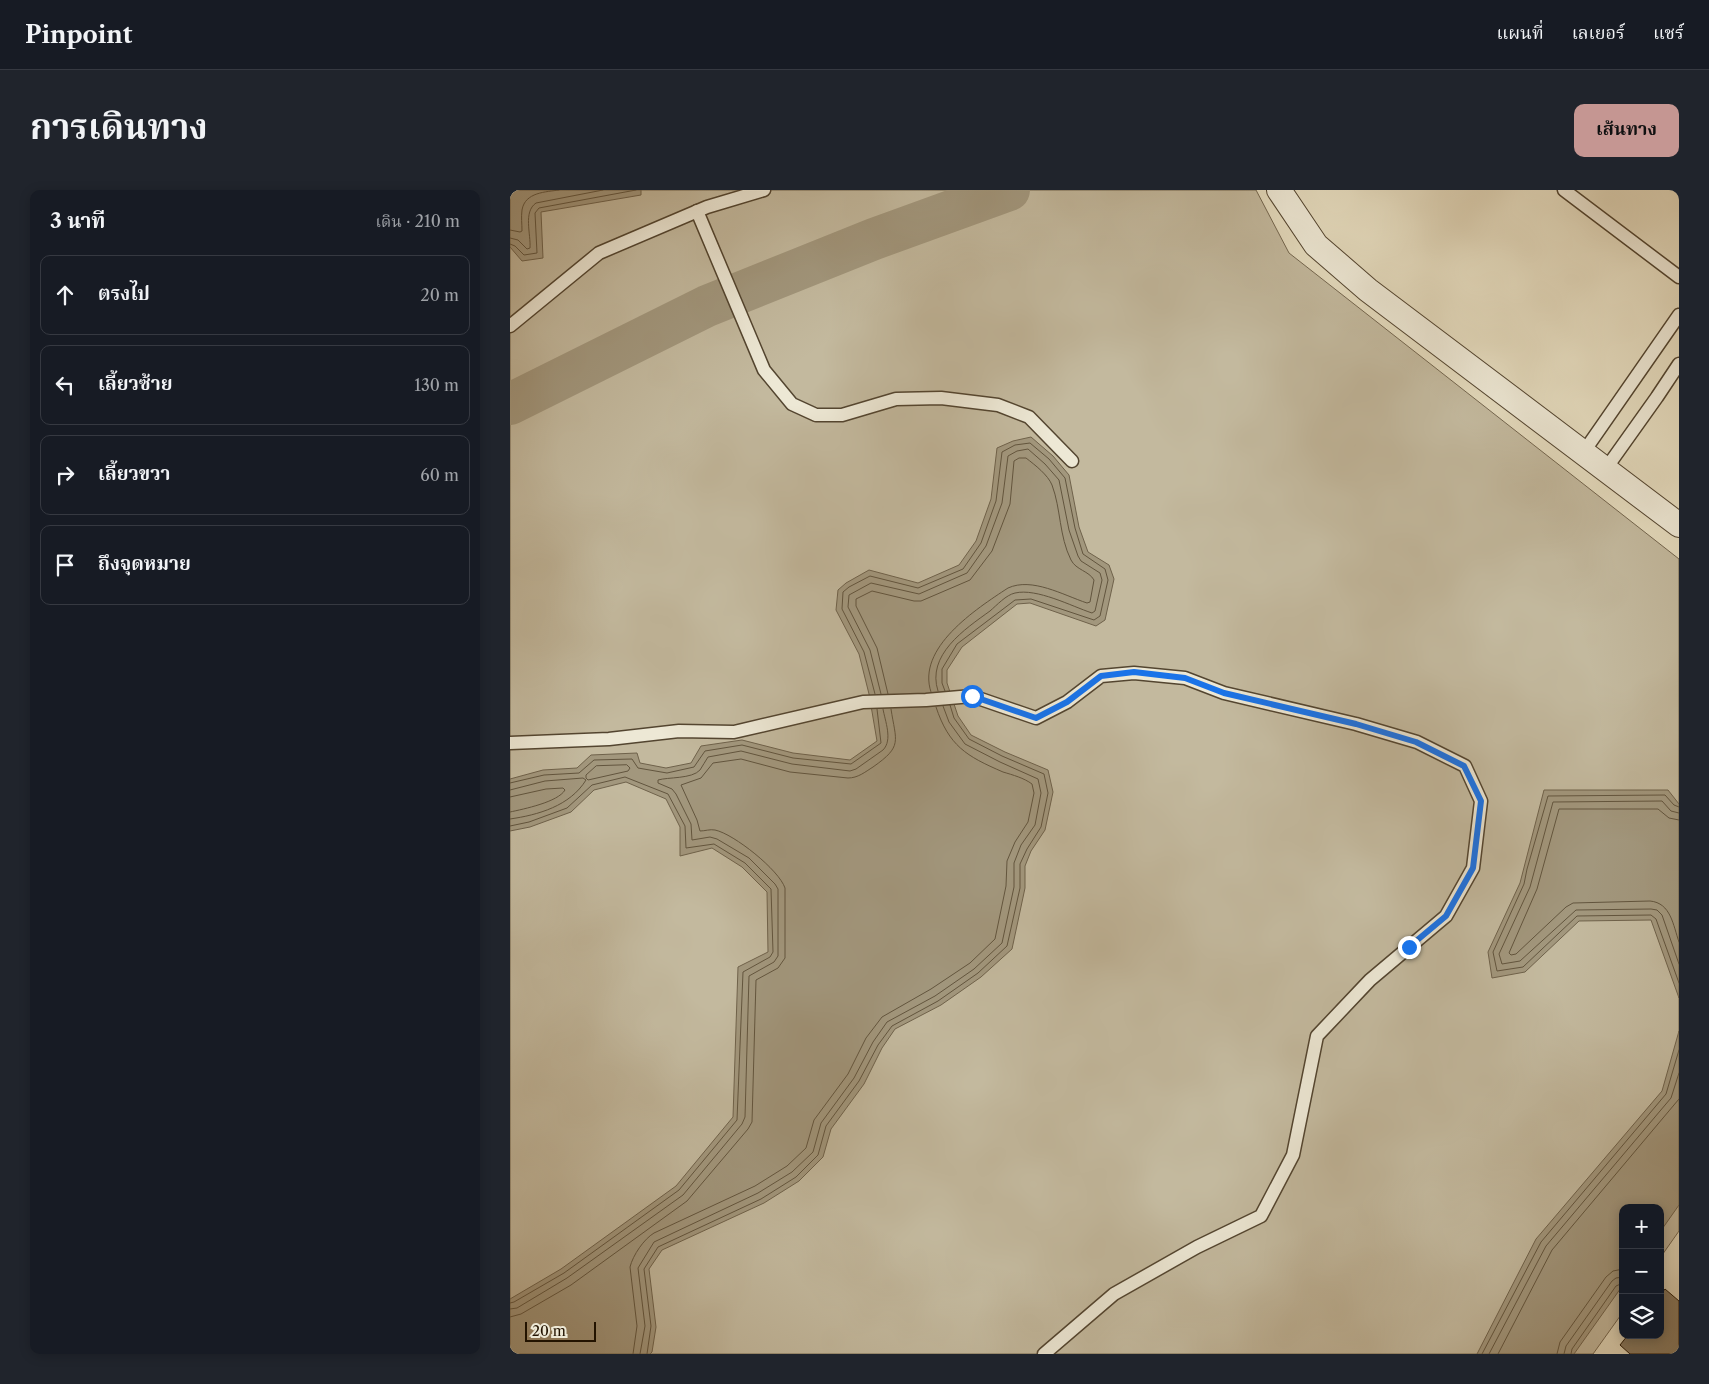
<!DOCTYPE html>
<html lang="th">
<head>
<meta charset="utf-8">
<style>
	body { margin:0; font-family:"Libre Caslon Text","Noto Serif Thai",serif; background:#20242c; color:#f1f3f6 }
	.controls { position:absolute; right:15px; bottom:15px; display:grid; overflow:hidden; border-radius:10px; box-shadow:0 2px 12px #0003 }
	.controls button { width:45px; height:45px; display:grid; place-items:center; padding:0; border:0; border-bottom:1px solid #363941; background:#171b24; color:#f1f3f6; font:25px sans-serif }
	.scale { position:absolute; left:15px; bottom:12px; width:71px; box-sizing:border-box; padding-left:5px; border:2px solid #231300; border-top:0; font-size:14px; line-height:18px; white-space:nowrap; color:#231300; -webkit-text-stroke:4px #ede8d5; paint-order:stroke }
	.stop { position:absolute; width:15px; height:15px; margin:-11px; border:4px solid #1a73e8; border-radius:50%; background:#fff }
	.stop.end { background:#1a73e8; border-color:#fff; box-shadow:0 1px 5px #0008 }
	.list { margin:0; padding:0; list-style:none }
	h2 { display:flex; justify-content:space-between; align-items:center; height:65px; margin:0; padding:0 20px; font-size:21px }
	h2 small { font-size:16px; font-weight:400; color:#9ea1a6 }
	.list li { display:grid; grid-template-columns:32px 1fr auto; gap:15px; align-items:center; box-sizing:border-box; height:80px; margin:0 10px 10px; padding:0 10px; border:1px solid #363941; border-radius:10px }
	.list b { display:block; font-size:19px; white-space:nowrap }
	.list em { font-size:16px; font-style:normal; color:#9ea1a6 }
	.icon { flex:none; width:28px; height:28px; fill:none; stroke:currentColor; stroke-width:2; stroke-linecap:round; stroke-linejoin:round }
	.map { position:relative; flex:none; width:1169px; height:1164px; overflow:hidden; border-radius:10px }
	header { display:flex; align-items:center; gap:30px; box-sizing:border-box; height:70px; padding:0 25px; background:#171b24; border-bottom:1px solid #363941 }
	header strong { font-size:24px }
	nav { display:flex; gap:28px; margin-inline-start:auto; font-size:18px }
	.intro { display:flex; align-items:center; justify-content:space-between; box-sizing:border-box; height:120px; padding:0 30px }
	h1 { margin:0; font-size:35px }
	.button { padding:12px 22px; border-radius:10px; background:#c59692; color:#111; font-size:18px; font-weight:700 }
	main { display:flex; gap:30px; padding:0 30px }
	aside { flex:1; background:#171b24; border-radius:10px; box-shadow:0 2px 12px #0003 }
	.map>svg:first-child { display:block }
	.green { fill:#c3b99e; stroke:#73664f }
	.water { fill:#a2977d; stroke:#6f624b }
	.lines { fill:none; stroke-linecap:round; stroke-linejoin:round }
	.shore { stroke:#62553e; stroke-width:1 }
	.river { stroke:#a2977d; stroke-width:42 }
	.building { fill:#877b63; stroke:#231300 }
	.service-casing { stroke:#534530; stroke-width:15 }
	.minor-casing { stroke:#534530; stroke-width:26 }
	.service { stroke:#ede8d5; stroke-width:12 }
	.minor { stroke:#ede8d5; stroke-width:24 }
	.route { stroke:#1a73e8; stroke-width:6 }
</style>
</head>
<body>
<header>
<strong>Pinpoint</strong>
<nav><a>แผนที่</a><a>เลเยอร์</a><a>แชร์</a></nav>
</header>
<div class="intro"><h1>การเดินทาง</h1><a class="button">เส้นทาง</a></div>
<main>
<aside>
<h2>3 นาที<small>เดิน · 210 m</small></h2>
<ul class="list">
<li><svg class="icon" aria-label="ahead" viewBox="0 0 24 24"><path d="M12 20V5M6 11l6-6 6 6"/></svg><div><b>ตรงไป</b></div><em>20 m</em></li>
<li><svg class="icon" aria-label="left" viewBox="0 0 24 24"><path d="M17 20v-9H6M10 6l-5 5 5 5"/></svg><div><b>เลี้ยวซ้าย</b></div><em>130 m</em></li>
<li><svg class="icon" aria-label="right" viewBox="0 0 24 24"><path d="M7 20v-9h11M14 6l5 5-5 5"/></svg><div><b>เลี้ยวขวา</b></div><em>60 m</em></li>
<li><svg class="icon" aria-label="arrive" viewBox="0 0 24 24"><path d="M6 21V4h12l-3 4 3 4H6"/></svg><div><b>ถึงจุดหมาย</b></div></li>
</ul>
</aside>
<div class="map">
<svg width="1169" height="1164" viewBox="0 0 1169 1164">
	<rect width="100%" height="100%" fill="#e4dbbe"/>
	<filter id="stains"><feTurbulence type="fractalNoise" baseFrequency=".004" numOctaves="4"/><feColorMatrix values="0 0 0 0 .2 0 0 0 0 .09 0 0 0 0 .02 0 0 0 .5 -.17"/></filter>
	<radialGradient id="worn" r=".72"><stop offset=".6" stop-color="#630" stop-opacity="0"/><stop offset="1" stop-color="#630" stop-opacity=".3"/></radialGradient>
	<polygon class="green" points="0,0 746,0 779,63 1169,369 1169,1041 1150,1068 1150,1018 1113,1018 1113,1122 1083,1164 0,1164"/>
	<g class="water">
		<polygon points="0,0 131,0 131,5 31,22 33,68 12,71 0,57"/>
		<polygon points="521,247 543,266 559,285 569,337 578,362 599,375 604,389 595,430 586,436 520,413 507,414 452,457 437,480 437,493 448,526 461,545 495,562 538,580 543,602 535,640 521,661 515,676 515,698 502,759 471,787 431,815 385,839 372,858 354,894 321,939 313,967 289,991 254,1013 152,1060 139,1079 146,1137 142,1162 140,1164 0,1164 0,1109 51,1079 166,996 223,927 228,777 258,762 257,702 232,677 202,658 170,666 170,637 156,609 116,592 84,600 61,622 20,637 0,641 0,589 33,580 67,578 81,565 127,563 130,573 156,578 181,573 191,556 232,550 283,563 340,570 367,551 359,504 349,464 326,420 328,400 336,393 359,380 408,393 449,375 466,351 481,309 487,258 503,251"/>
		<polygon points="1034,600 1158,600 1169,614 1169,808 1141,730 1069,731 1015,782 982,788 978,762 1010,693"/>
		<polygon points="1169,841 1169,1015 1150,1042 1150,1018 1113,1018 1113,1095 1064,1164 967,1164 1026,1049 1152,901"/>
	</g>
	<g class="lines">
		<g class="shore">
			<path d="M 0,40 L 10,42 L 12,41 C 12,34 11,27 12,20 C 15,2 36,2 49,0"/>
			<path d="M 0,48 L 8,50 L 17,59 L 20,58 C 21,44 13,22 26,13 L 93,0"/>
			<polyline points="0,54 5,56 14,65 27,63 25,23 29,18 126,0"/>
			<polyline points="365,504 354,462 332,419 333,402 339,397 360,386 408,398 453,379 471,353 486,311 492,262 505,255 520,253 539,269 555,288 565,338 573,364 595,379 598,390 590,426 584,430 521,409 505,410 447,454 432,479 432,493 435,501"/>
			<path d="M 371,504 L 360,460 L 338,417 L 339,405 L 361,393 L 409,404 L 457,383 L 476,356 L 492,313 L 498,266 L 507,261 L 518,259 L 535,274 L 549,290 L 559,340 L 568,366 L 571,371 L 590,383 L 592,390 L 585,421 L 582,423 C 561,416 527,398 505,403 C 496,405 487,415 480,421 C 455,439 416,465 428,501"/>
			<path d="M 378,504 L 367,458 L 346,416 L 346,409 L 362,401 L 404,411 L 411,411 L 460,390 L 482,361 L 500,314 L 504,271 L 509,268 L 516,268 C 525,275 538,285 542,295 C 551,319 549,346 561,370 C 566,380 579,381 584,390 L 580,412 L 577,413 C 553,405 522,387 498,398 C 466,419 406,458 421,502"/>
			<polygon points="117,575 120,578 118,581 78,590 76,588 76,585 86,576"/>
			<polyline points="0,593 34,585 69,583 84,570 122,569 128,578 157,583 184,577 195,561 232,555 283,568 341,574 371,553 367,519"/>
			<path d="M 0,600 L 35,591 L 73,588 L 76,590 C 60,616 28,625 0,629"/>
			<path d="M 0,607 L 36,599 L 53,598 L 55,600 C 48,612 14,619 0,622"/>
			<polyline points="1169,617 1164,615 1155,605 1038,606 1017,679 1014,694 983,762 987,781 1013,777 1067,726 1141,725 1146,729 1169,793"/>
			<polyline points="1169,623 1161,621 1152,611 1043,612 1020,697 989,764 992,774 1010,771 1066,720 1141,719 1147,720 1152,725 1169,774"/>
			<path d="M 1169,630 L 1159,628 L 1148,619 L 1049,619 L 1027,699 L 999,763 L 1001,765 L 1006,764 L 1056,717 L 1063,713 L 1140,711 C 1161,713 1163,735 1169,752"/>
			<polyline points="0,636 19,632 57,618 82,595 115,587 158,604 175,636 176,658 204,654 235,673 261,699 263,762 260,767 233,782 227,930 169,1000 54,1083 4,1112 0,1113"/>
			<path d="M 0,1119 L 7,1118 L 57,1088 L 173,1005 L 232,934 L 235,927 L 239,786 L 264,772 L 268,766 L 268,699 L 265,694 L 239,668 L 207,649 L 200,647 L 182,650 L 181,634 L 166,604 L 162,599 L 148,593 L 148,590 C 158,587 182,589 190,580 C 193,576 195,571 198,567 L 231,561 L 282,574 L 340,581 L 346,579 L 373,560 C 383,550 375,531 373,519"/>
			<path d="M 0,1127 L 11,1124 L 61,1095 L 177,1011 L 238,939 L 242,932 L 246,790 L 268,778 L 275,768 L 275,698 C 269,680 224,644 205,640 C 200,639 195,641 190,641 L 187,630 L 171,595 L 191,588 L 203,573 L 231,569 L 280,582 L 338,588 C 348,588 355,582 363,577 C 393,556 386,552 381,519"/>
			<path d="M 123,1164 L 127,1136 L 120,1077 C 123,1065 134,1049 144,1043 L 245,996 L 277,976 L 296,958 L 304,930 L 338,884 L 356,848 L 372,827 L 421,799 L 460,773 L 485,749 L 496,696 L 497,671 L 505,652 L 518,632 L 524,603 L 522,594 C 514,588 503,585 493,582 C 456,566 439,556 426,517"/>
			<polyline points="130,1164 135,1136 128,1078 144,1052 248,1003 282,982 303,962 311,933 344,888 363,852 377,832 425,806 464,779 492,753 504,697 504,673 511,655 525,635 531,603 528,589 490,572 455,554 439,532 433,516"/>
			<polyline points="137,1164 141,1136 134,1079 148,1057 251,1009 286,987 308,965 316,936 349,891 368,855 382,836 428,811 468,783 497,756 510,698 510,674 517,659 531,637 538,603 534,584 492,566 459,549 444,528 440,515"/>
			<polyline points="972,1164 1031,1052 1156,904 1169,860"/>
			<polyline points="979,1164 1036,1056 1161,908 1169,883"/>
			<polyline points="988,1164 1042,1060 1169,909"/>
			<polyline points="1047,1164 1050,1152 1096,1087 1103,1081 1113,1079"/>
			<polyline points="1054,1164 1056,1156 1102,1091 1106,1088 1113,1087"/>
			<polyline points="1061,1164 1062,1159 1106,1096 1113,1093"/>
		</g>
		<polyline class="river" points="0,214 197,116 364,49 499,0"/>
	</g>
	<polygon class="building" points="1155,1099 1169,1111 1169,1164 1120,1164 1110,1155 1118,1145 1150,1145 1150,1105"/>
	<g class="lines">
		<g class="service-casing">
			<g id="service">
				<polyline points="1054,0 1169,87"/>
				<polyline points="187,21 254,180 282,214 306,225 332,225 386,209 431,208 488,215 519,227 562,271"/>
				<polyline points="0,136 89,63 197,17 254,0"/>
				<polyline points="1073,263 1169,125"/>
				<polyline points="1095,280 1147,207 1169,174"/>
				<polyline points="0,553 99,549 169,541 224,542 353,512 416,510 462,506 526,528 557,512 591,486 624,483 675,488 714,503 846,534 907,552 955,576 971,611 963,678 936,726 860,790 807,846 783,965 751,1026 687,1057 604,1104 534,1164"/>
			</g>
		</g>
		<g class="minor-casing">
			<polyline id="minor" points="769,0 806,55 858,100 1169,335"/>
		</g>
		<use href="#service" class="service"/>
		<use href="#minor" class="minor"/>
	</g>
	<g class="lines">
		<polyline class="route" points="462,506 526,528 557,512 591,486 624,482 675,488 714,503 846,534 906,552 954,576 971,611 963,678 936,726 899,757"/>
	</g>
	<rect width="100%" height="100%" filter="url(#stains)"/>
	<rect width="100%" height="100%" fill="url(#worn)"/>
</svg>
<div class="controls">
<button>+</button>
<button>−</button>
<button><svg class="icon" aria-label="layers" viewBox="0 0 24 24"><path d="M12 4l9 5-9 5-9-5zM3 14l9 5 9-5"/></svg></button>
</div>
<div class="scale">20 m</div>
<div class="stop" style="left:462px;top:506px"></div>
<div class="stop end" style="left:899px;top:757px"></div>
</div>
</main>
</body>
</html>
